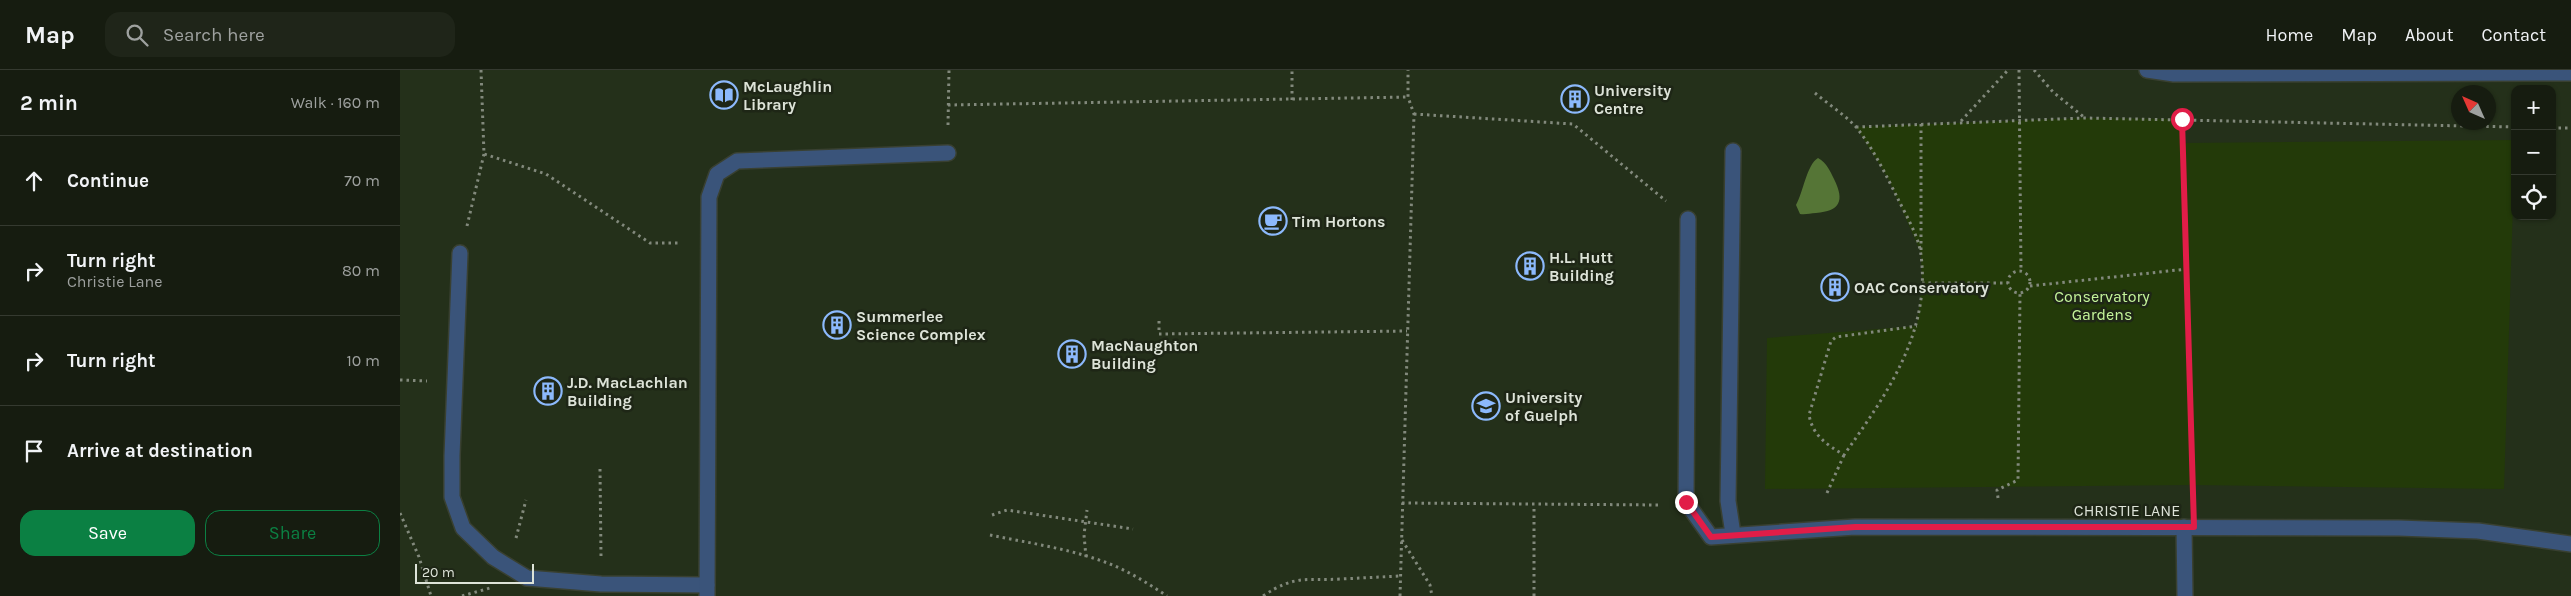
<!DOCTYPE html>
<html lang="en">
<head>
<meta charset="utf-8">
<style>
	body { margin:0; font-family:Karla,sans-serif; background:#1f2519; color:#f1f3f6 }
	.controls { position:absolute; right:15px; top:15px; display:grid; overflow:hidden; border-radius:10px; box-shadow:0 1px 4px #0004 }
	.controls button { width:45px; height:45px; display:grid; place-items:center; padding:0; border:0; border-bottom:1px solid #353a30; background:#161c10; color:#f1f3f6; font:25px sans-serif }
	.compass { position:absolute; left:2051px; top:15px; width:45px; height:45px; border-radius:50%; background:#161c10; box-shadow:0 1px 4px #0004; rotate:315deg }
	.scale { position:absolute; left:15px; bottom:12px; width:119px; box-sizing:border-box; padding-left:5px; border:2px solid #dde3d8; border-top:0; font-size:14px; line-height:18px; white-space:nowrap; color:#dde3d8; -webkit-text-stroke:4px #1e2616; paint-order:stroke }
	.stop { position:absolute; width:15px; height:15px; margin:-11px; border:4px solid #e11d48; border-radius:50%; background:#fff }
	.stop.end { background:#e11d48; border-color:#fff; box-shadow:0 1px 5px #0008 }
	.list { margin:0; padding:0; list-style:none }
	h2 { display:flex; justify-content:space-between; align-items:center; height:65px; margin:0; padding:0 20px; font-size:21px }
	h2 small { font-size:16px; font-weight:400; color:#9ea19f }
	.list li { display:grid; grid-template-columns:32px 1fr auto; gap:15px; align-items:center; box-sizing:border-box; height:90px; padding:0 20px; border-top:1px solid #353a30 }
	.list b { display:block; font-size:19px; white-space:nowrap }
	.list p { margin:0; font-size:16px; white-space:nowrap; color:#9ea19f }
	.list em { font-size:16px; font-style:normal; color:#9ea19f }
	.actions { display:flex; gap:10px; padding:15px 20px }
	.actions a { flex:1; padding:11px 0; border:1px solid #0b8043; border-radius:15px; text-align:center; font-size:18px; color:#0b8043 }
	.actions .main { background:#0b8043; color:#fff }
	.icon { flex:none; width:28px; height:28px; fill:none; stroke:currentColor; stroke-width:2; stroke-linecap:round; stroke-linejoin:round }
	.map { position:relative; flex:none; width:2171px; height:526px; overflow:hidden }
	header { display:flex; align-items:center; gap:30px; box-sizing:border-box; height:70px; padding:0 25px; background:#161c10; border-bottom:1px solid #353a30 }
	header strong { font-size:24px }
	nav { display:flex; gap:28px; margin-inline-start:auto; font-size:18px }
	.search { width:350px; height:45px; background:#1f2519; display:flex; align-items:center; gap:12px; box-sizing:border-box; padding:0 18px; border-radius:15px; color:#9ea19f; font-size:19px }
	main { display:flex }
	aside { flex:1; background:#161c10 }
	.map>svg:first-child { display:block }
	.built { fill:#24301a; fill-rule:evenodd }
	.green { fill:#233a09 }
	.water { fill:#557536 }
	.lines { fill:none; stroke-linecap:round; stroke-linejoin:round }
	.minor-casing { stroke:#394031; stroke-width:18 }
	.path { stroke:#82897c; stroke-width:3; stroke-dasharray:2.5 4; stroke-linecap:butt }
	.minor { stroke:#3a547a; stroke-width:15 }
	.route { stroke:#e11d48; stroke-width:6 }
	.labels { text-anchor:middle; stroke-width:5; stroke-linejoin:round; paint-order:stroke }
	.poi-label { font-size:16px; font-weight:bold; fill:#dde3d8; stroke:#1e2616; text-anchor:start }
	.park-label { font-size:16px; fill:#c5f59b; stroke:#1e2616 }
	.street-label { font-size:16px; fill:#dde3d8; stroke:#1e2616 }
</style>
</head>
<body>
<header>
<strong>Map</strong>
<div class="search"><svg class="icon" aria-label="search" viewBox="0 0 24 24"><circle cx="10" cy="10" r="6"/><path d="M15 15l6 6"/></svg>Search here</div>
<nav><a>Home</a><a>Map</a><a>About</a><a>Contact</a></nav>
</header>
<main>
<aside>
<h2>2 min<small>Walk · 160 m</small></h2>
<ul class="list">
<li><svg class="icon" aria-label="ahead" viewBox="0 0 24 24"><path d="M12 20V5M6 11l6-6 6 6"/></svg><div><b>Continue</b></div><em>70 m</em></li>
<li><svg class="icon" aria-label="right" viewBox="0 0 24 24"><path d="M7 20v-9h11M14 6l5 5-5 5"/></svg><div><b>Turn right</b><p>Christie Lane</p></div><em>80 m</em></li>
<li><svg class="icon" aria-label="right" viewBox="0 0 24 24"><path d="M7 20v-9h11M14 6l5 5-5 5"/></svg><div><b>Turn right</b></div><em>10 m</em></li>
<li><svg class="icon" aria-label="arrive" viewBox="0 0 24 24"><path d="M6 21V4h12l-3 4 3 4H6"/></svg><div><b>Arrive at destination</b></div></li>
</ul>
<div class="actions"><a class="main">Save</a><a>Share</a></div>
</aside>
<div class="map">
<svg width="2171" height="526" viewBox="0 0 2171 526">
	<rect width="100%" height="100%" fill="#1e2616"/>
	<path class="built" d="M 0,0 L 2171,0 L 2171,526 L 0,526 ZM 2115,19 L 2152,19 L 2152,146 L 2115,146 ZM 2058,22 L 2088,22 L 2088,52 L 2058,52 Z"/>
	<polygon class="green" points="1685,48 1782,49 1784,73 2115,70 2104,419 1792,415 1365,419 1367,268 1517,256 1522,213 1521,183 1488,108 1456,57"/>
	<path class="water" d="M 1418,88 C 1427,93 1430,101 1434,109 C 1445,131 1440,141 1416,143 C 1410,143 1406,145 1400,144 L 1396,135 C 1403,123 1407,94 1418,88 Z"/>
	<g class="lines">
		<g class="minor-casing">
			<g id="minor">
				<polyline points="1747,0 1774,4 2171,3"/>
				<polyline points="1288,149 1286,432 1311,467 1455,457 1999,458 2078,461 2171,474"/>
				<polyline points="60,183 52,386 52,427 63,458 93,487 127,508 201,514 307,515"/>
				<polyline points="1784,457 1785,526"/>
				<polyline points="1333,464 1328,431 1333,81"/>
				<polyline points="307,526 309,127 317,104 337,91 548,83"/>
			</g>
		</g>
		<g class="path">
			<polyline points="81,0 84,84 146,104 250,173 281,173"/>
			<polyline points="1619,0 1621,201"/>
			<polyline points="1634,0 1653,22 1685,48"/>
			<path d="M 1415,23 C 1428,34 1445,45 1456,57 C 1472,76 1487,107 1498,129 C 1506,145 1519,167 1521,185 C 1531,263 1486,325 1444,385 C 1426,374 1413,366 1409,345 L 1431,271 L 1436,267 L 1517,256"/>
			<polyline points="892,30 892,0"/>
			<polyline points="548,35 1008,27"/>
			<polyline points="1014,44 1173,54 1266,131"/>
			<polyline points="1782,49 1793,430"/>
			<polyline points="1561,51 1608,0"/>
			<polyline points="1521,54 1521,180"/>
			<polyline points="548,55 549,0"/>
			<polyline points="1456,57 1685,48 2115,57"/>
			<polyline points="2152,58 2171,58"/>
			<polyline points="67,156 84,84"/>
			<circle cx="1619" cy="212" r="11"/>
			<polyline points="1522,213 1608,213"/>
			<polyline points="1630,216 1787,199"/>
			<polyline points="759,251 759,264 1007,261"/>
			<polyline points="0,310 27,311"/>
			<polyline points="200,399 201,486"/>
			<polyline points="1427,423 1444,385"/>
			<polyline points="1598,428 1597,420 1618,410 1620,223"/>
			<polyline points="1002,433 1259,435"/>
			<polyline points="0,443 19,487 31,526"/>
			<polyline points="592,445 607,440 733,459"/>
			<path d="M 590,465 C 629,473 672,479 710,494 C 730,502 749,514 767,526"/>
			<polyline points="116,468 126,430"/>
			<polyline points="1002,470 1030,515 1032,526"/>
			<polyline points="686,487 684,465 687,440"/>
			<polyline points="62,526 90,518"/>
			<path d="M 863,526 C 896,504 906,511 941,509 C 961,508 980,507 1000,506"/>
			<polyline points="1000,526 1014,44 1008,27 1008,0"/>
			<polyline points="1134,526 1134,435"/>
		</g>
		<use href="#minor" class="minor"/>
	</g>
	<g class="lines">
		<polyline class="route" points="1286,432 1311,467 1455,457 1794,457 1782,49"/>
	</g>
	<defs>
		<g id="library-ring" transform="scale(1.4375)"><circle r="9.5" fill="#1e2616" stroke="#8cb9fc" stroke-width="1.5"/><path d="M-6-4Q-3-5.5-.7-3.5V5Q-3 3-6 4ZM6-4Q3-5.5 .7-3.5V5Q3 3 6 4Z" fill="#8cb9fc"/></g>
		<g id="building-ring" transform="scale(1.4375)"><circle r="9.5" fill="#1e2616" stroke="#8cb9fc" stroke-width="1.5"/><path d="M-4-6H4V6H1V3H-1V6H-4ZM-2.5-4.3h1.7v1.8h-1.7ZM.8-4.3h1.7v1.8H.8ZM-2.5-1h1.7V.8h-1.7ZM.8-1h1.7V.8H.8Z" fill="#8cb9fc"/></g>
		<g id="cafe-ring" transform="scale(1.4375)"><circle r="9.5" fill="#1e2616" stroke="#8cb9fc" stroke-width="1.5"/><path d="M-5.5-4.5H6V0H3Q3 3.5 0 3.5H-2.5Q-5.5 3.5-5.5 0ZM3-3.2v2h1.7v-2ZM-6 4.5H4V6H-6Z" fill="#8cb9fc"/></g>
		<g id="university-ring" transform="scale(1.4375)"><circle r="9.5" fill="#1e2616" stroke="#8cb9fc" stroke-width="1.5"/><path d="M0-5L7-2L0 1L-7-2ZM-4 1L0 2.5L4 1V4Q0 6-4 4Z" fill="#8cb9fc"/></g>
	</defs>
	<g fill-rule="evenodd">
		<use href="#library-ring" x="324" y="25"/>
		<use href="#building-ring" x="1175" y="29"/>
		<use href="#cafe-ring" x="873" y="151"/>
		<use href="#building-ring" x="1130" y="196"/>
		<use href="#building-ring" x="1435" y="217"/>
		<use href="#building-ring" x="437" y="255"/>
		<use href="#building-ring" x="672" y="284"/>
		<use href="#building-ring" x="148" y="321"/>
		<use href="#university-ring" x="1086" y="336"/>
	</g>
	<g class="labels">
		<g class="poi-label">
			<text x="343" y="22">McLaughlin<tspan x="343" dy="18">Library</tspan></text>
			<text x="1194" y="26">University<tspan x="1194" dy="18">Centre</tspan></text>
			<text x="892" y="157">Tim Hortons</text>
			<text x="1149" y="193">H.L. Hutt<tspan x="1149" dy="18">Building</tspan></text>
			<text x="1454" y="223">OAC Conservatory</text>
			<text x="456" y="252">Summerlee<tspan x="456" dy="18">Science Complex</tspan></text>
			<text x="691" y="281">MacNaughton<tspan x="691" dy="18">Building</tspan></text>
			<text x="167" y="318">J.D. MacLachlan<tspan x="167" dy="18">Building</tspan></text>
			<text x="1105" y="333">University<tspan x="1105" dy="18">of Guelph</tspan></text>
		</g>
		<g class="park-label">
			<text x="1702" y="232">Conservatory<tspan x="1702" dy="18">Gardens</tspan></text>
		</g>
		<g class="street-label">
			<text x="1727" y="446">CHRISTIE LANE</text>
		</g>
	</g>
</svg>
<div class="controls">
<button>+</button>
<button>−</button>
<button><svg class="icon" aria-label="locate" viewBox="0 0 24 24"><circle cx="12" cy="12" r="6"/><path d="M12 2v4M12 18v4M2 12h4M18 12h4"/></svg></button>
</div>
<svg class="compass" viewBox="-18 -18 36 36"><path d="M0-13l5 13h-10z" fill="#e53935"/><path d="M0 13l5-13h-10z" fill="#9ea19f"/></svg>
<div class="scale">20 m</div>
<div class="stop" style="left:1782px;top:49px"></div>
<div class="stop end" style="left:1286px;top:432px"></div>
</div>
</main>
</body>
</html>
